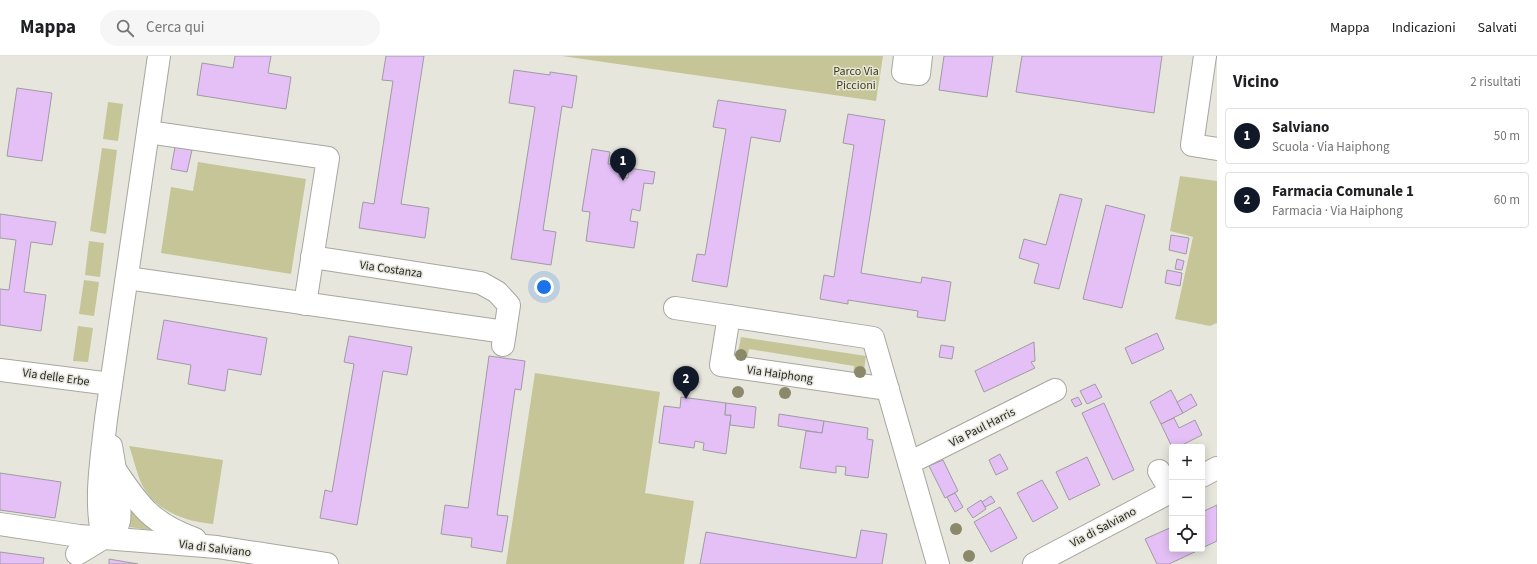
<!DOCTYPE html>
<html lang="it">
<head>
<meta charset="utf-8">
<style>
	body { margin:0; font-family:"Source Sans 3",sans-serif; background:#f6f6f6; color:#202124 }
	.controls { position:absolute; right:12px; bottom:12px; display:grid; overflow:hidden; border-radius:4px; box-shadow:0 2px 10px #0003 }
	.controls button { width:36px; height:36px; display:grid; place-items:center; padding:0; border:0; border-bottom:1px solid #e0e0e0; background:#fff; color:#202124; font:20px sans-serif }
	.you { position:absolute; left:544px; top:231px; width:14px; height:14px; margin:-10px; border:3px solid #fff; border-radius:50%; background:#1a73e8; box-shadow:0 0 0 6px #1a73e833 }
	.badge { display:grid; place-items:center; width:26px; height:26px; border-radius:50%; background:#111827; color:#fff; font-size:13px; font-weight:700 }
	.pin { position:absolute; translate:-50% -33px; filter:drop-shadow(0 1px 2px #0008) }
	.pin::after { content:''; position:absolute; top:21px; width:14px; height:12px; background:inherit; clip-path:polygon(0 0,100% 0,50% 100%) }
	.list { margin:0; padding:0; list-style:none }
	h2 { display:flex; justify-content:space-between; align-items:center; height:52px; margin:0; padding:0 16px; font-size:17px }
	h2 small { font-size:13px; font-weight:400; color:#757577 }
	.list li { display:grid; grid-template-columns:26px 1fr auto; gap:12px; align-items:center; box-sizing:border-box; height:56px; margin:0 8px 8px; padding:0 8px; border:1px solid #e0e0e0; border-radius:4px }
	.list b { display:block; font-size:15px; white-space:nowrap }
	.list p { margin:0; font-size:13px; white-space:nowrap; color:#757577 }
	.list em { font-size:13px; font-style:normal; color:#757577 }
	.icon { flex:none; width:22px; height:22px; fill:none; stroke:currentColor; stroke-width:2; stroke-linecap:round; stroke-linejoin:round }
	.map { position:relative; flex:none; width:1217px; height:508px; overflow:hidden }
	header { display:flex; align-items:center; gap:24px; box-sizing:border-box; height:56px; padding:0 20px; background:#fff; border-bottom:1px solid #e0e0e0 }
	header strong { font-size:19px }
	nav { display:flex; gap:22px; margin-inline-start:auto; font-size:14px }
	.search { width:280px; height:36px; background:#f6f6f6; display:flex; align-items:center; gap:10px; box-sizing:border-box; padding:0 14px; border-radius:22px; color:#757577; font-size:15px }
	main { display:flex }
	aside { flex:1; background:#fff }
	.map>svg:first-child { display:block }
	.green { fill:#c6c598 }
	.building { fill:#e4c0f6; stroke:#a09ba3 }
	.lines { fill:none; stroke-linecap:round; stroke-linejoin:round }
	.minor-casing { stroke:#a7a79f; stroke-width:24 }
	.minor { stroke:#fff; stroke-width:22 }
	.tree { fill:#8b896a }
	.labels { text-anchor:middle; stroke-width:3; stroke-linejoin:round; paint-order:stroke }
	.park-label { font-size:12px; fill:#403d0c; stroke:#e6e6dd }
	.street-label { font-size:12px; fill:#272724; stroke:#e6e6dd }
</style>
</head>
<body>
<header>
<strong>Mappa</strong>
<div class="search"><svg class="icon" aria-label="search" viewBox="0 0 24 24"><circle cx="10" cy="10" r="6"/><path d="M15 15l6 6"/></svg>Cerca qui</div>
<nav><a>Mappa</a><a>Indicazioni</a><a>Salvati</a></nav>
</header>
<main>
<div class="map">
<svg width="1217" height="508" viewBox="0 0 1217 508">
	<rect width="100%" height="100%" fill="#e6e6dd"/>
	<g class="green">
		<polygon points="562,0 883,0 876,45"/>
		<polygon points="108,46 123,48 118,85 103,83"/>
		<polygon points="102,92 117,94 106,178 90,175"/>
		<polygon points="198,106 306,123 291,218 161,197 171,131 193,135"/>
		<polygon points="1180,120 1217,125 1217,267 1210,270 1175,263 1193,181 1170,175"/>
		<polygon points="89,185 104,187 100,221 85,219"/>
		<polygon points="84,224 99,226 94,260 79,258"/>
		<polygon points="78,270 93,272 88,306 73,305"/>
		<polygon points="741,281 866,300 863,321 853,320 854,310 749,293 747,303 737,301"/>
		<polygon points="535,317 660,336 645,437 694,445 684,508 506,508"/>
		<path d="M 129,390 L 223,404 L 213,468 C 188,466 159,456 145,434 C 137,421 134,403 129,390 Z"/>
		<polygon points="124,434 167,477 130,471"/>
	</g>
	<g class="building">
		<polygon points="235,0 271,0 268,17 291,21 286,53 197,39 202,7 233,12"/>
		<polygon points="386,0 424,0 401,148 429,152 425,182 359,172 363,146 374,148 393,25 382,24"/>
		<polygon points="944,0 993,0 987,41 939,34"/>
		<polygon points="1022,0 1162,0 1154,57 1016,36"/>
		<polygon points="514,14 550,19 550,16 577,20 572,52 562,50 543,174 556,176 551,209 511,203 535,51 509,47"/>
		<polygon points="17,32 52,37 42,105 7,100"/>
		<polygon points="718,44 786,54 780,86 751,81 727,231 692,225 697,198 705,199 726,73 713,71"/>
		<polygon points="848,58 885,64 861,217 921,227 922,221 951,226 945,265 917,261 918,255 848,244 848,248 820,243 824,219 834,221 854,89 843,87"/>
		<polygon points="175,91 192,94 187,116 171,113"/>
		<polygon points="592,93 610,96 608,108 620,109 619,121 628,122 629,112 655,116 653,128 644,127 640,155 632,153 630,165 638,166 634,192 586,185 590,156 582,155"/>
		<polygon points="1060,138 1082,143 1059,233 1034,227 1039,208 1019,202 1024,183 1046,189"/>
		<polygon points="1106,149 1145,159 1122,252 1083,243"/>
		<polygon points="0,158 56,166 52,189 31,186 24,236 46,239 41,275 0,269 0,233 9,234 16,184 0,182"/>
		<polygon points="1171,179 1189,182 1186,198 1169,194"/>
		<polygon points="1177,203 1184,205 1182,214 1175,213"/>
		<polygon points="1167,214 1182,217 1180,230 1165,227"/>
		<polygon points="164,264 267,282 261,319 228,313 225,335 188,328 191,309 157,303"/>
		<polygon points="1157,277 1164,293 1132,308 1125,292"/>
		<polygon points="349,280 412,291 407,319 383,315 357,469 320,462 325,434 332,436 354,308 344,306"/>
		<polygon points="1034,286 1035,305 1031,306 1035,312 984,336 975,315"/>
		<polygon points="941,289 954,291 952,303 939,301"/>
		<polygon points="489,300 525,305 521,334 515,333 497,459 508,460 502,496 471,491 472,482 441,478 445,449 468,452"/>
		<polygon points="1095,328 1102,341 1087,348 1080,335"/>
		<polygon points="1171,334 1183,357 1161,368 1150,346"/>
		<polygon points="1191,338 1197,349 1183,357 1177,346"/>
		<polygon points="681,341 726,347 725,359 731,359 726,398 703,394 704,387 695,385 694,392 659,387 664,350 680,352"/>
		<polygon points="1078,341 1082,348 1075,351 1071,344"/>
		<polygon points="726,347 756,351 754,372 730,369 731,359 725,359"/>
		<polygon points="1104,347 1134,414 1113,424 1082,357"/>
		<polygon points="779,358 824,365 822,377 778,370"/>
		<polygon points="1174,362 1179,372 1195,364 1202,379 1178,391 1172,391 1161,368"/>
		<polygon points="824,365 868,372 867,383 873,384 868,422 845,419 846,411 836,410 836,417 800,412 806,375 822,377"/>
		<polygon points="1000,398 1008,413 996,419 989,404"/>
		<polygon points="1087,401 1100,429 1069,444 1056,416"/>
		<polygon points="943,404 958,435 945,442 929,410"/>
		<polygon points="0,417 61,426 55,462 0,454"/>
		<polygon points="1042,424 1058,452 1033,466 1017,437"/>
		<polygon points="955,437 963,451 955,456 947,441"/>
		<polygon points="991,440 995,446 985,451 982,446"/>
		<polygon points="981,444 986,453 973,462 967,453"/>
		<polygon points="1217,449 1217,485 1202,492 1202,456"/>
		<polygon points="1000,451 1017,482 991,496 974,466"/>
		<polygon points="1172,471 1172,493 1201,493 1169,508 1157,508 1145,483"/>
		<polygon points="861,474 887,478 882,508 700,508 706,476 856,502"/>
		<polygon points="0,496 44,502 43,508 0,508"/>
		<polygon points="109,503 138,508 109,508"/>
	</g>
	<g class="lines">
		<g class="minor-casing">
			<g id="minor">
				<polyline points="905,0 903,16 919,18 921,0"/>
				<polyline points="1205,0 1192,89 1217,93"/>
				<polyline points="148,76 328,102 305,248"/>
				<polyline points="312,201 481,227 497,236 509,249 503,289"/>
				<polyline points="127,222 505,276"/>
				<polyline points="675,252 873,282 938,508"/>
				<polyline points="729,260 721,309 888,333"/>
				<polyline points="0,314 111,328"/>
				<polyline points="909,407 1055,334"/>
				<path d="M 116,415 C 140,451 153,468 195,483"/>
				<polyline points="1159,415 1171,435"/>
				<polyline points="1202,420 1217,412"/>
				<polyline points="0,468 79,480 217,491 327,508"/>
				<path d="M 103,481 C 94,444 102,401 106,363 L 159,0"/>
				<path d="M 77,498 L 110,478 C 115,474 118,471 119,465 C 122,450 114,407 111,390"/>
				<polyline points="1034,508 1172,435"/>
			</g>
		</g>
		<use href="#minor" class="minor"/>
	</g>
	<g class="tree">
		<circle cx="741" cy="299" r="6"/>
		<circle cx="860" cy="316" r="6"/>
		<circle cx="738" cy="336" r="6"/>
		<circle cx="785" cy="337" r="6"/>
		<circle cx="956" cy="473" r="6"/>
		<circle cx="969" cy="500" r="6"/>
	</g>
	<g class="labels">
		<g class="park-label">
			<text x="856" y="19">Parco Via<tspan x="856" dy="14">Piccioni</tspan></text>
		</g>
		<g class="street-label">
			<text transform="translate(391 213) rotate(8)" y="4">Via Costanza</text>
			<text transform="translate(780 318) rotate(8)" y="4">Via Haiphong</text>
			<text transform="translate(56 321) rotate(8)" y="4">Via delle Erbe</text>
			<text transform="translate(982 371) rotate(-27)" y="4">Via Paul Harris</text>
			<text transform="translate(1103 471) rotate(-28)" y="4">Via di Salviano</text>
			<text transform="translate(215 492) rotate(7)" y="4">Via di Salviano</text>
		</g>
	</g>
</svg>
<div class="controls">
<button>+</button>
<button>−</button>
<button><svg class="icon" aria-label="locate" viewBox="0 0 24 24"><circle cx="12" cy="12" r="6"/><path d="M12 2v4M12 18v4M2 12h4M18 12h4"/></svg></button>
</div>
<div class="you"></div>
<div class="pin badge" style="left:623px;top:125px">1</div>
<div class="pin badge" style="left:686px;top:343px">2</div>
</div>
<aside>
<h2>Vicino<small>2 risultati</small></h2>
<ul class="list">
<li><span class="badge">1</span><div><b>Salviano</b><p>Scuola · Via Haiphong</p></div><em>50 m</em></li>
<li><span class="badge">2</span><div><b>Farmacia Comunale 1</b><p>Farmacia · Via Haiphong</p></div><em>60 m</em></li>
</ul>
</aside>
</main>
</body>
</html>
